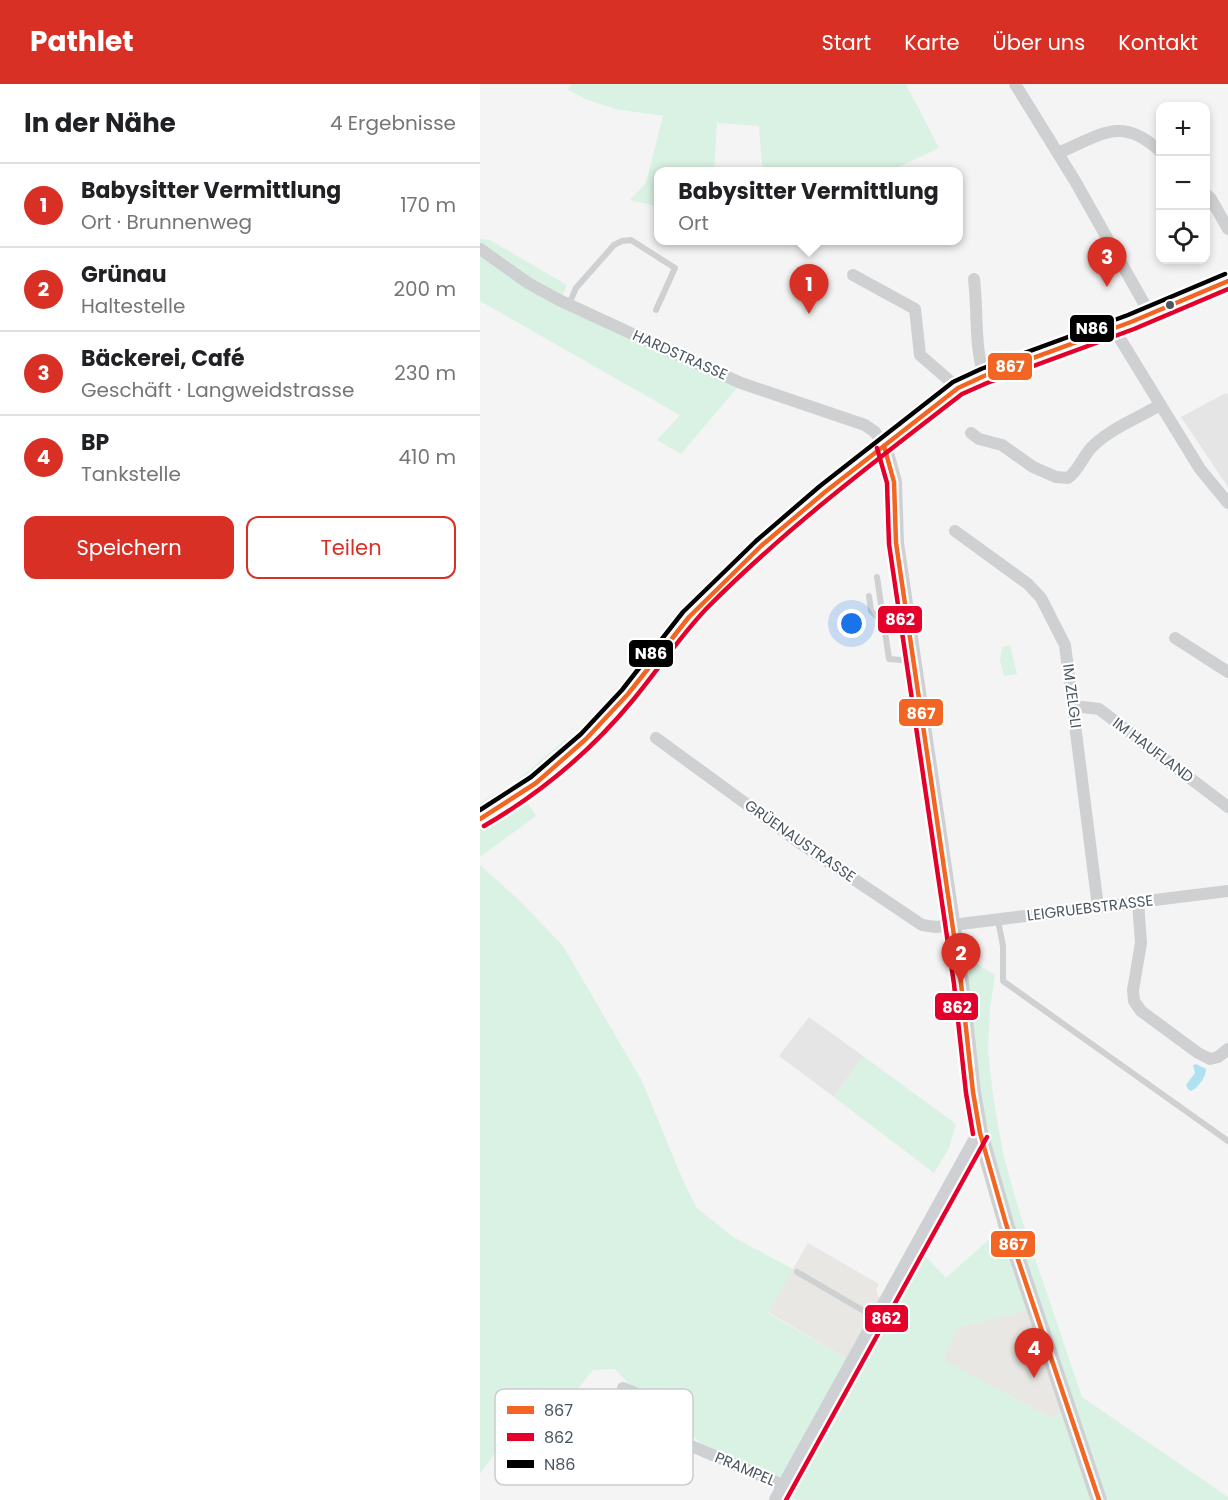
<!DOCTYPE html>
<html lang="de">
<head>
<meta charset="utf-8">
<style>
	body { margin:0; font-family:Poppins,sans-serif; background:#f2f2f2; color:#202124 }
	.controls { position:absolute; right:18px; top:18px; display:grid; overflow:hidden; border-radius:12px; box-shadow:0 3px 9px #0003 }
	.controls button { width:54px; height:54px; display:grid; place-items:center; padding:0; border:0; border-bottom:2px solid #e0e0e0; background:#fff; color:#202124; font:30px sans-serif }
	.you { position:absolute; left:372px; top:540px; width:21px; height:21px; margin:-15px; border:4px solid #fff; border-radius:50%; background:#1a73e8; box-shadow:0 0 0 9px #1a73e833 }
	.badge { display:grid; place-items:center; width:39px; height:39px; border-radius:50%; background:#d93025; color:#fff; font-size:20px; font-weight:700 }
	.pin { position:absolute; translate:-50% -50px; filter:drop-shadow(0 2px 3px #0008) }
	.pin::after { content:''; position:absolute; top:32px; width:21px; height:18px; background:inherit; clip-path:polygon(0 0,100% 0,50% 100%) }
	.popup { position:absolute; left:174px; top:83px; width:309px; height:78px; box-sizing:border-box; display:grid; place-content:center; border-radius:12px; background:#fff; filter:drop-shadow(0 2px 4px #0005); font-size:20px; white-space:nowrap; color:#757577 }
	.popup b { font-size:22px; color:#202124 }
	.popup::after { content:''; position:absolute; left:50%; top:100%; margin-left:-12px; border:12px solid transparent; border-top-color:#fff }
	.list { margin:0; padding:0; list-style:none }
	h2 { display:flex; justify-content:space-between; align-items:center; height:78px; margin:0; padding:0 24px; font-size:26px }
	h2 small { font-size:20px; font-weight:400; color:#757577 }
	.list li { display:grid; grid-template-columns:39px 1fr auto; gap:18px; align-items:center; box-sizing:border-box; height:84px; padding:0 24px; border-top:2px solid #e0e0e0 }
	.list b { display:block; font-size:22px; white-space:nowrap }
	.list p { margin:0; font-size:20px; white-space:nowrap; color:#757577 }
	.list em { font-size:20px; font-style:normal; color:#757577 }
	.actions { display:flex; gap:12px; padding:18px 24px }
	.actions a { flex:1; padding:14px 0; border:2px solid #d93025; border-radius:12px; text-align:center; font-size:21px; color:#d93025 }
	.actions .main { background:#d93025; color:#fff }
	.icon { flex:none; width:33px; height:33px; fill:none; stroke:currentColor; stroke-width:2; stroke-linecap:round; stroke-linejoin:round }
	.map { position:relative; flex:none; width:748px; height:1416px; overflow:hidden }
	header { display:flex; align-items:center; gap:36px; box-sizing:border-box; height:84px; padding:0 30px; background:#d93025; color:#fff }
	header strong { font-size:28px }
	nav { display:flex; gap:33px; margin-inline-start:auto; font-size:21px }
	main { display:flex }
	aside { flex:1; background:#fff }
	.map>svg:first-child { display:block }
	.commercial { fill:#e8e7e3 }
	.education { fill:#e6e5e6 }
	.green { fill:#d9f2e3; fill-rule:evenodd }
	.water { fill:#aee2f0 }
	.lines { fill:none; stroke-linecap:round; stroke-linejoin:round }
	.lane { stroke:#ced0d2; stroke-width:6 }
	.street { stroke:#ced0d2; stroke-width:12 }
	.secondary { stroke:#ced0d4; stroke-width:16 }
	.bus-1-casing { stroke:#fff; stroke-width:9 }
	.bus-2-casing { stroke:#fff; stroke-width:9 }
	.bus-3-casing { stroke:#fff; stroke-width:9 }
	.bus-1 { stroke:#f26522; stroke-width:4.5 }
	.bus-2 { stroke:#e4002b; stroke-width:4.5 }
	.bus-3 { stroke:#000; stroke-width:4.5 }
	.bus-dot { fill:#4a5661; stroke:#fff; stroke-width:2 }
	.labels { text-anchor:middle; stroke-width:4.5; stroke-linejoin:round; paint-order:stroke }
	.street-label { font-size:15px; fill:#4a5661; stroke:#fff }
	.key { fill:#fff; stroke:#c9ccd0; stroke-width:1.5 }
	.key-label { font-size:16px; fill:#4a5661 }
	.line-badge { stroke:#fff; stroke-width:2 }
	.badge-label { font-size:16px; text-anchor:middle; font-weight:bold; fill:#fff }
</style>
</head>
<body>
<header>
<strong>Pathlet</strong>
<nav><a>Start</a><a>Karte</a><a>Über uns</a><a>Kontakt</a></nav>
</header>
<main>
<aside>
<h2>In der Nähe<small>4 Ergebnisse</small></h2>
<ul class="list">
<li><span class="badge">1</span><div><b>Babysitter Vermittlung</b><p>Ort · Brunnenweg</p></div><em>170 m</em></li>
<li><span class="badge">2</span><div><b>Grünau</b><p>Haltestelle</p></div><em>200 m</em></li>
<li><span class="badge">3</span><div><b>Bäckerei, Café</b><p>Geschäft · Langweidstrasse</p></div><em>230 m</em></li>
<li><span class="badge">4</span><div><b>BP</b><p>Tankstelle</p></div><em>410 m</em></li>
</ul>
<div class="actions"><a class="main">Speichern</a><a>Teilen</a></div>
</aside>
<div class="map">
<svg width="748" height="1416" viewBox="0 0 748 1416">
	<rect width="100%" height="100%" fill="#f4f4f4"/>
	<g class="commercial">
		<polygon points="328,1159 399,1200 396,1205 398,1212 405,1218 372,1278 288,1228"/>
		<polygon points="554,1225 588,1328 569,1333 463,1276 478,1243"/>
	</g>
	<g class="education">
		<polygon points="746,309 748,311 748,403 701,333"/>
		<polygon points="329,933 383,972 354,1013 299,972"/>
	</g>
	<g class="green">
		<polygon points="91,0 426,0 459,64 410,87 284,87 282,79 279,42 237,39 234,87 179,88 179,123 150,116 166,99 183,32 136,25 108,16 88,6"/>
		<polygon points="0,155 10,156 87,201 80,216 261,299 201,370 177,356 200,331 0,217"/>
		<polygon points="530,561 537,590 524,592 520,576 522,563"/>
		<polygon points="86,655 97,665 42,710 56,732 0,773 0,719 34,699"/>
		<path d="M 0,781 L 41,818 L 83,862 L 162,997 L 204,1099 L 217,1124 L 253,1153 L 313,1185 L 288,1229 L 372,1278 L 437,1163 L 466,1194 L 526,1140 L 500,1049 L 476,870 L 491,868 L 494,878 L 515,891 L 510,925 L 508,966 L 513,1011 L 523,1070 L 540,1130 L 602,1313 L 748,1413 L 748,1416 L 317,1416 L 314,1414 L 312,1416 L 297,1416 L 304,1402 L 235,1372 L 196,1337 L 167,1319 L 135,1285 L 113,1286 L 47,1368 L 27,1352 L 0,1390 ZM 554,1225 L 588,1328 L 569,1333 L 464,1276 L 478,1243 Z"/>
		<polygon points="383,972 476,1040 469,1064 454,1089 354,1013"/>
	</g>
	<path class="water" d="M 716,980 L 726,985 C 726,993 718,1004 711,1007 L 708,1005 L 706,1001 L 715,989 L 713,981 Z"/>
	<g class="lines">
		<g class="lane">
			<polyline points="89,220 96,204 134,161 142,157 151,156 195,184 176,226"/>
			<polyline points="397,493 409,575 433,577"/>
			<polyline points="389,512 391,527 403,538"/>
			<polyline points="518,836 523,862 523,897 748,1057"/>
			<polyline points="317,1188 396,1234"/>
		</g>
		<g class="street">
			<polyline points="535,0 595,97 670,230"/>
			<path d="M 578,69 C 621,51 641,31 680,67"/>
			<polyline points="726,110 731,115 748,145"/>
			<polyline points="0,165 48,199 79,216 185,265 261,299 385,341 395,348 404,362"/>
			<polyline points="373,191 435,225 440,271 478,304"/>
			<path d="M 494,195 C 498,228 494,260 504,292"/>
			<polyline points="634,245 720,385 748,419"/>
			<path d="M 491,349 L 499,355 L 522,361 L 553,383 L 576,393 L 588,394 C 599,386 602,374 611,364 C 629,345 658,334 680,321"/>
			<polyline points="475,447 548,500 561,514 585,561 618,823"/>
			<polyline points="695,554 748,588"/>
			<polyline points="594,622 619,625 748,723"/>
			<polyline points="176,654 317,757 442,841 456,843 748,807"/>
			<polyline points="658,818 661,859 653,906 654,917 661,927 718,969 730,975 738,973 748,965"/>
			<polyline points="143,1304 153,1308 167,1319 175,1338 195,1355 305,1402"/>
		</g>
		<g class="secondary">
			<polyline points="404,362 414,398 416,459 481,899 493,1008 500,1049 526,1140 619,1416"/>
			<path d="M 0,735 C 52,707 98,667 137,623 C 166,590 190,552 220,521 C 298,440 389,372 478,304 L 504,292 L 651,238 L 748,197"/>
			<polyline points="297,1416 500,1049"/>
		</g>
		<g class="bus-1-casing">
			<g id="bus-1">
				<polyline points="404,362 414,398 416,459 481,899 493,1008 500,1049 526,1140 619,1416"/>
				<polyline points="0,735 56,699 106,655 148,610 209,533 281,462 345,408 478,304 504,292 651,238 748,197"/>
			</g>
		</g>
		<g class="bus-2-casing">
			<g id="bus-2">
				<polyline points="397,364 407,399 409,460 474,900 486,1009 493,1050"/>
				<path d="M 4,742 C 61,709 111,667 153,616 C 178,586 200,552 227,524 C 305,445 394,378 482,310 L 507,299 L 654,245 L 748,205"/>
				<polyline points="306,1416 507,1053"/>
			</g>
		</g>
		<g class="bus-3-casing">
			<polyline id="bus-3" points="0,726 51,693 101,650 142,606 203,528 276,457 340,402 473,298 501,285 648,231 745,190"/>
		</g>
		<use href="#bus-1" class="bus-1"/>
		<use href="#bus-2" class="bus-2"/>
		<use href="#bus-3" class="bus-3"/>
	</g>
	<circle class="bus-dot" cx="690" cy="221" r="5"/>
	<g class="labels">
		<g class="street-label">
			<text transform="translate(200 271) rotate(24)" y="5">HARDSTRASSE</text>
			<text transform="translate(592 612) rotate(83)" y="5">IM ZELGLI</text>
			<text transform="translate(673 666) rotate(37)" y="5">IM HAUFLAND</text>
			<text transform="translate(320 757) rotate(35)" y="5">GRÜENAUSTRASSE</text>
			<text transform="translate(610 824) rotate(-7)" y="5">LEIGRUEBSTRASSE</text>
			<text transform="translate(265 1385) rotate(23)" y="5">PRAMPEL</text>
		</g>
	</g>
	<rect x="15" y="1305" width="198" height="96" rx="9" class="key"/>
	<rect x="27" y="1322" width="27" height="8" fill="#f26522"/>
	<rect x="27" y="1349" width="27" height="8" fill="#e4002b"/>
	<rect x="27" y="1376" width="27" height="8" fill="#000"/>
	<g class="key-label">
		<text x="64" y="1332">867</text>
		<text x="64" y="1359">862</text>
		<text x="64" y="1386">N86</text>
	</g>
	<g class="line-badge">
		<rect x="589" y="230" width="46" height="29" rx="6" fill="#000"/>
		<rect x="507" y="268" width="46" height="29" rx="6" fill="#f26522"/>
		<rect x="397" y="521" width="46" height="29" rx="6" fill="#e4002b"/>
		<rect x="148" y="555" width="46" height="29" rx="6" fill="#000"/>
		<rect x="418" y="614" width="46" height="29" rx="6" fill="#f26522"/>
		<rect x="454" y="908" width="45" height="29" rx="6" fill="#e4002b"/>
		<rect x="510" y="1146" width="46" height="28" rx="6" fill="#f26522"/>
		<rect x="384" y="1220" width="45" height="29" rx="6" fill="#e4002b"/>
	</g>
	<g class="badge-label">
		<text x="612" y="250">N86</text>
		<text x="530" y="288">867</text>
		<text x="420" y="541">862</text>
		<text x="171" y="575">N86</text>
		<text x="441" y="635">867</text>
		<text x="477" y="929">862</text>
		<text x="533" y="1166">867</text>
		<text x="406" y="1240">862</text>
	</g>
</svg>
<div class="controls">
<button>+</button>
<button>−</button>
<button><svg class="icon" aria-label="locate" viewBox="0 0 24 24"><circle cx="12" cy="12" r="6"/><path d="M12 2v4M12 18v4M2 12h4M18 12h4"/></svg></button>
</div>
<div class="you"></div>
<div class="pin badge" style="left:329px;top:230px">1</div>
<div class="popup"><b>Babysitter Vermittlung</b>Ort</div>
<div class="pin badge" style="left:481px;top:899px">2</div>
<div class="pin badge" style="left:627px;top:203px">3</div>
<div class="pin badge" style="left:554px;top:1294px">4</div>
</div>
</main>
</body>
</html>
